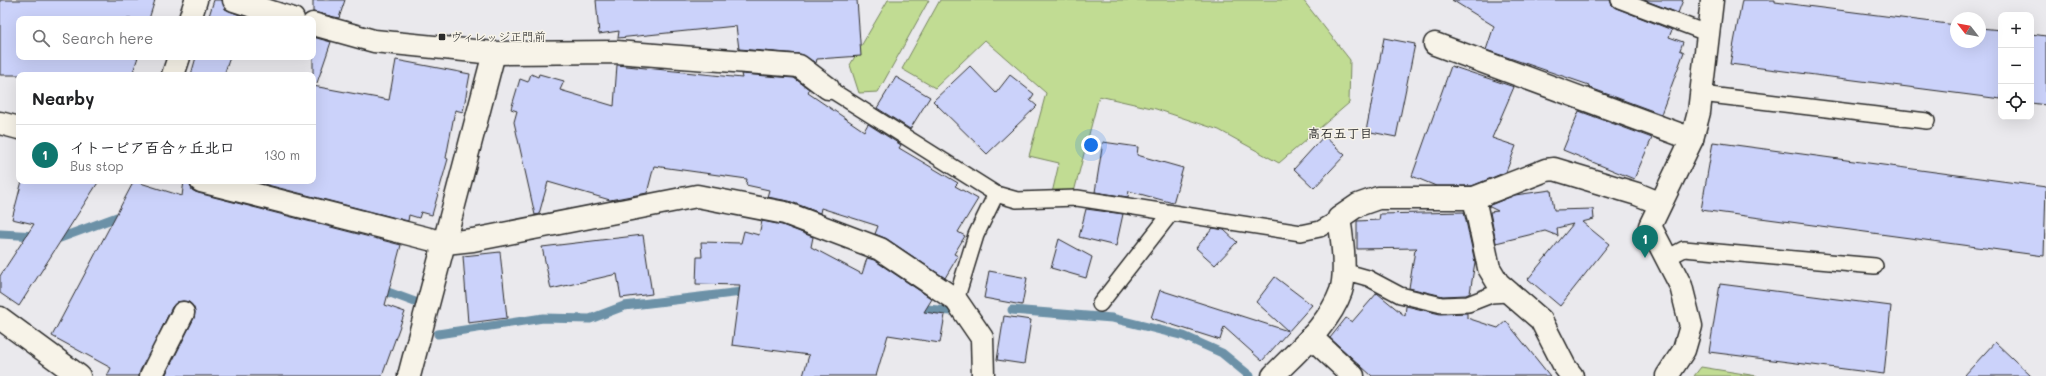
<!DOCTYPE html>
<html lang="en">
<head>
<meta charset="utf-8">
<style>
	body { margin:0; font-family:Mali,"Klee One",sans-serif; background:#f6f6f6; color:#202124 }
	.controls { position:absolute; right:12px; top:12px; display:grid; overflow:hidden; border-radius:8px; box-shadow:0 4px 16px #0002 }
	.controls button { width:36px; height:36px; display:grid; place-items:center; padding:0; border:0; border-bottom:1px solid #e0e0e0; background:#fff; color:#202124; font:20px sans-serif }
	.compass { position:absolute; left:1950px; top:12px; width:36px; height:36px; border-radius:50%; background:#fff; box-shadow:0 4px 16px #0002; rotate:301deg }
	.you { position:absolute; left:1091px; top:145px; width:14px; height:14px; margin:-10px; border:3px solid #fff; border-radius:50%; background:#1a73e8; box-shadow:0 0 0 6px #1a73e833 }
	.badge { display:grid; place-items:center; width:26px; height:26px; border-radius:50%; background:#0f766e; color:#fff; font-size:13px; font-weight:700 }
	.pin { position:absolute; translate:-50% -33px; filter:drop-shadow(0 1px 2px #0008) }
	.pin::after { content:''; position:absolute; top:21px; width:14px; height:12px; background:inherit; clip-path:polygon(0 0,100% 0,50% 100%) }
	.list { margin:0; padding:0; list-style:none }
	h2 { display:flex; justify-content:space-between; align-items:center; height:52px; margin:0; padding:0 16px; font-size:17px }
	h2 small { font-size:13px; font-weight:400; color:#757577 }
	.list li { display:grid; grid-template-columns:26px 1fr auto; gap:12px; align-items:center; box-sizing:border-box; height:60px; padding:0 16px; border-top:1px solid #e0e0e0 }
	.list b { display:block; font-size:15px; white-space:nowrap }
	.list p { margin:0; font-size:13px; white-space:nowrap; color:#757577 }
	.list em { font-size:13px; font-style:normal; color:#757577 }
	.icon { flex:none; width:22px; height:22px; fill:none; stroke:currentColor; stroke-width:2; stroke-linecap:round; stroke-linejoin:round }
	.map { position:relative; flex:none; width:2046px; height:376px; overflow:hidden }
	.search { position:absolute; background:#fff; box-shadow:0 4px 16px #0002; left:16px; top:16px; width:300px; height:44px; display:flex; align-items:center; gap:10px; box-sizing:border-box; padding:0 14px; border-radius:8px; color:#757577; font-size:15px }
	.panel { position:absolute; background:#fff; box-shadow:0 4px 16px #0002; left:16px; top:72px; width:300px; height:112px; border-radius:8px }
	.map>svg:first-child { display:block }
	.green { fill:#c1dc93; stroke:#76845f }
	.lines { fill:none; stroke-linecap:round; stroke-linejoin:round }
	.stream { stroke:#6c91a7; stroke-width:9 }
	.building { fill:#cbd2fa; stroke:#2b2b2b }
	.service-casing { stroke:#2b2b2b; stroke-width:18 }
	.minor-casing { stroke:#2b2b2b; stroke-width:25 }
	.service { stroke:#f7f3e8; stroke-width:15 }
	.minor { stroke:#f7f3e8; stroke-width:22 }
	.poi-dot { fill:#2b2b2b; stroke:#f7f3e8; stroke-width:1.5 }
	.labels { text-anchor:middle; stroke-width:3; stroke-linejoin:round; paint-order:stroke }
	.poi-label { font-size:12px; fill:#2b2b2b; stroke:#f7f3e8; text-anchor:start }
	.neighbourhood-label { font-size:13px; font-weight:bold; fill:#2b2b2b; stroke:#f7f3e8 }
</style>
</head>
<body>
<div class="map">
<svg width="2046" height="376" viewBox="0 0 2046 376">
	<rect width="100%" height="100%" fill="#eae9ed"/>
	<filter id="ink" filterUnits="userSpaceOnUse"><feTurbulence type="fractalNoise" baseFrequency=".025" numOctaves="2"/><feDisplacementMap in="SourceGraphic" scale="8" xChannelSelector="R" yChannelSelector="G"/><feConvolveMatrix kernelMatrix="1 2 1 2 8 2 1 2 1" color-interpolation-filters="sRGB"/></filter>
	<g filter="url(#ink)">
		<g class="green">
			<polygon points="888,0 929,0 878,92 859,93 850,65"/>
			<polygon points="940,0 1303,0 1350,60 1349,103 1279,163 1219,130 1156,109 1099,96 1074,192 1052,193 1059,163 1029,156 1046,93 985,40 935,88 902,69"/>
			<polygon points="1701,367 1757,376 1694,376"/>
		</g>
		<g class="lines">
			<g class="stream">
				<polyline points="0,234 37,236"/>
				<polyline points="52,237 60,238 117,217 125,220"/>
				<polyline points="377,288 415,302"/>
				<polyline points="914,308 951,311"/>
				<polyline points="1012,310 1112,318 1184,336 1222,353 1250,376"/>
				<polyline points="438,334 543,318 590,319 624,306 750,291"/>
			</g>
		</g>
		<g class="building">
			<polygon points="0,0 155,0 149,19 19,19 19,57 138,57 132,75 0,75"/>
			<polygon points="214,0 222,0 225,9 242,16 241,19 208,19"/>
			<polygon points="313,0 345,0 339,18 313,12"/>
			<polygon points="596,0 857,0 861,56 817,59 816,63 800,54 739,49 736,26 618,38 619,31 599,34"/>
			<polygon points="1452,0 1610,0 1612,5 1616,8 1672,30 1669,37 1683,42 1680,50 1684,52 1661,114 1588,87 1589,85 1486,50 1494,26"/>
			<polygon points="1644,0 1683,0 1678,13"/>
			<polygon points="1742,0 1775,0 1775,2 1956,25 1956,42 1980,42 1980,28 2001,30 2001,99 1730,64"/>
			<polygon points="2031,34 2046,36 2046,105 2031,103"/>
			<polygon points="313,37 331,42 317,83 313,82"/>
			<polygon points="1384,38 1415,44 1396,137 1366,131"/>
			<polygon points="196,57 230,57 224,75 191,75"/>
			<polygon points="396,60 470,74 463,112 455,110 446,158 448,159 432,215 421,212 419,218 409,215 408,221 252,181 313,181 313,86 389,100"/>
			<polygon points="617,65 742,78 741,74 794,78 809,89 808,93 864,131 868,124 901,145 899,148 958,183 955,186 978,199 958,232 965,236 954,254 958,256 945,278 887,239 875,234 878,226 821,208 820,213 789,201 767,197 769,190 746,185 747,179 654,166 647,193 610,200 548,182 539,214 535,215 514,122 517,111 511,109 520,79 528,82 531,74 538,77 539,74 564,81 560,90 614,106"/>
			<polygon points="970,66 996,93 1010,75 1034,94 1030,100 1037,106 987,154 933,101"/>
			<polygon points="1451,66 1514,87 1492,138 1516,146 1506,172 1472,186 1436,186 1412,176"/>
			<polygon points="896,77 930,97 910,129 877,108"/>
			<polygon points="1579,111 1652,138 1634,179 1563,150"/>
			<polygon points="1324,136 1345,155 1314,188 1294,169"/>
			<polygon points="1103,142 1138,147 1137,155 1183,168 1173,203 1129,191 1128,197 1095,192"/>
			<polygon points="1713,142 2046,187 2044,256 1701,210"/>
			<polygon points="22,181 99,181 19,306 0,293 0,276 34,224 12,219"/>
			<polygon points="134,181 182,196 184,181 189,181 192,190 198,193 401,245 385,305 405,312 382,376 165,376 194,318 195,312 193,306 189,302 183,301 177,302 172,307 139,376 107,376 111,368 52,336"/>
			<polygon points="1551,190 1554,210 1593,209 1594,219 1582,222 1609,244 1560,306 1528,279 1573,224 1557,228 1558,236 1545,231 1496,243 1490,212 1498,211 1488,206 1515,195"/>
			<polygon points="1086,209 1123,214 1116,246 1079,237"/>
			<polygon points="1464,212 1475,262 1470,293 1466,295 1443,296 1409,288 1415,250 1417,248 1357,249 1357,221 1379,220 1380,214"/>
			<polygon points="762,221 782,225 813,237 811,247 862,274 867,258 874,260 932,299 924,312 945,315 940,343 888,335 876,376 803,376 809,355 732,345 740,285 696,284 697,257 702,257 701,242 741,243 744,231 759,235"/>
			<polygon points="1213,228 1224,230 1237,242 1215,265 1196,248"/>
			<polygon points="643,235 652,294 621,298 617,274 551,289 542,247"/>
			<polygon points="1059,239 1092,257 1086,278 1051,268"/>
			<polygon points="500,252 507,318 468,323 463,256"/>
			<polygon points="989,271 1027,278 1022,305 984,298"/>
			<polygon points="1275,277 1312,305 1262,361 1224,327 1220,340 1151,318 1160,290 1288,331 1256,302"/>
			<polygon points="1720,284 1891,306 1884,374 1709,352"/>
			<polygon points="1377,293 1405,316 1406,306 1440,314 1467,313 1467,318 1498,328 1506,321 1550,376 1372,376 1330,338 1346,318 1352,322"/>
			<polygon points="1004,316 1031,320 1024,364 997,360"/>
			<polygon points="1995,342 2031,376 1964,376"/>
		</g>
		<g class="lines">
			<g class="service-casing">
				<g id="service">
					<polyline points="1619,0 1709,34"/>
					<polyline points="828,88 996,194 1017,200 1077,198 1301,233 1320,229 1339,218"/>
					<polyline points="1701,94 1927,121"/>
					<polyline points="1667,258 1684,249 1875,266"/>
					<polyline points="1343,271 1368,278 1400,295 1442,305 1468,304 1491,295 1508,294"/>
					<polyline points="956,300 976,235 996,194"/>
					<polyline points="1100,304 1171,213"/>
				</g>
			</g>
			<g class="minor-casing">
				<g id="minor">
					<polyline points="234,0 293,19"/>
					<polyline points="190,19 196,0"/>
					<polyline points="313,24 374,41 494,53 616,52 799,66 828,88"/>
					<polyline points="1435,44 1692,139"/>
					<polyline points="173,75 179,57"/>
					<polyline points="0,123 19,128"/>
					<polyline points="201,181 445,243 473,240 697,196 785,213 880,249 956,300 982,338 983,376"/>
					<polyline points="1474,198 1489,268 1498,283 1541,320 1565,367 1572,376"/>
					<polyline points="0,318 79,376"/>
					<polyline points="1311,337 1353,376"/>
					<polyline points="151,376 183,313"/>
					<polyline points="409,376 494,53"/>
					<path d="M 1273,376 C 1297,351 1329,325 1341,291 C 1347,272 1342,237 1339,218 L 1358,205 L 1378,198 L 1474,198 L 1546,170 L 1554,169 L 1637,194 L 1659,203"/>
					<polyline points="1667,376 1684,350 1691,326 1681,286 1650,226 1692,139 1699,112 1712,0"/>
				</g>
			</g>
			<use href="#service" class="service"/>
			<use href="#minor" class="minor"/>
		</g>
	</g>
	<rect class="poi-dot" x="438" y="33" width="8" height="8" rx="2"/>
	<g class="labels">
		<g class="poi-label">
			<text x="450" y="41">ヴィレッジ正門前</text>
		</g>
		<g class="neighbourhood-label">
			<text x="1340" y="138">高石五丁目</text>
		</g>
	</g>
</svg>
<div class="controls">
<button>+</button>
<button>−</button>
<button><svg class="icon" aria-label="locate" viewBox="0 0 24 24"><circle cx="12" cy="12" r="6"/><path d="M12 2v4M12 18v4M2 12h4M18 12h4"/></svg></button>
</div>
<svg class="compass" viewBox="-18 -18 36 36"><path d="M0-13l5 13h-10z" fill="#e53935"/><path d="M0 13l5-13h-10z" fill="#757577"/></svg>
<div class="you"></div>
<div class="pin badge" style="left:1645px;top:258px">1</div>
<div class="search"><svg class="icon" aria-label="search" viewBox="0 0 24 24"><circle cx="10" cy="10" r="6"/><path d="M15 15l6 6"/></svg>Search here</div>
<section class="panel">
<h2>Nearby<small></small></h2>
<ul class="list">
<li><span class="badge">1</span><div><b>イトーピア百合ヶ丘北口</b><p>Bus stop</p></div><em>130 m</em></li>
</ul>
</section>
</div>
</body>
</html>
